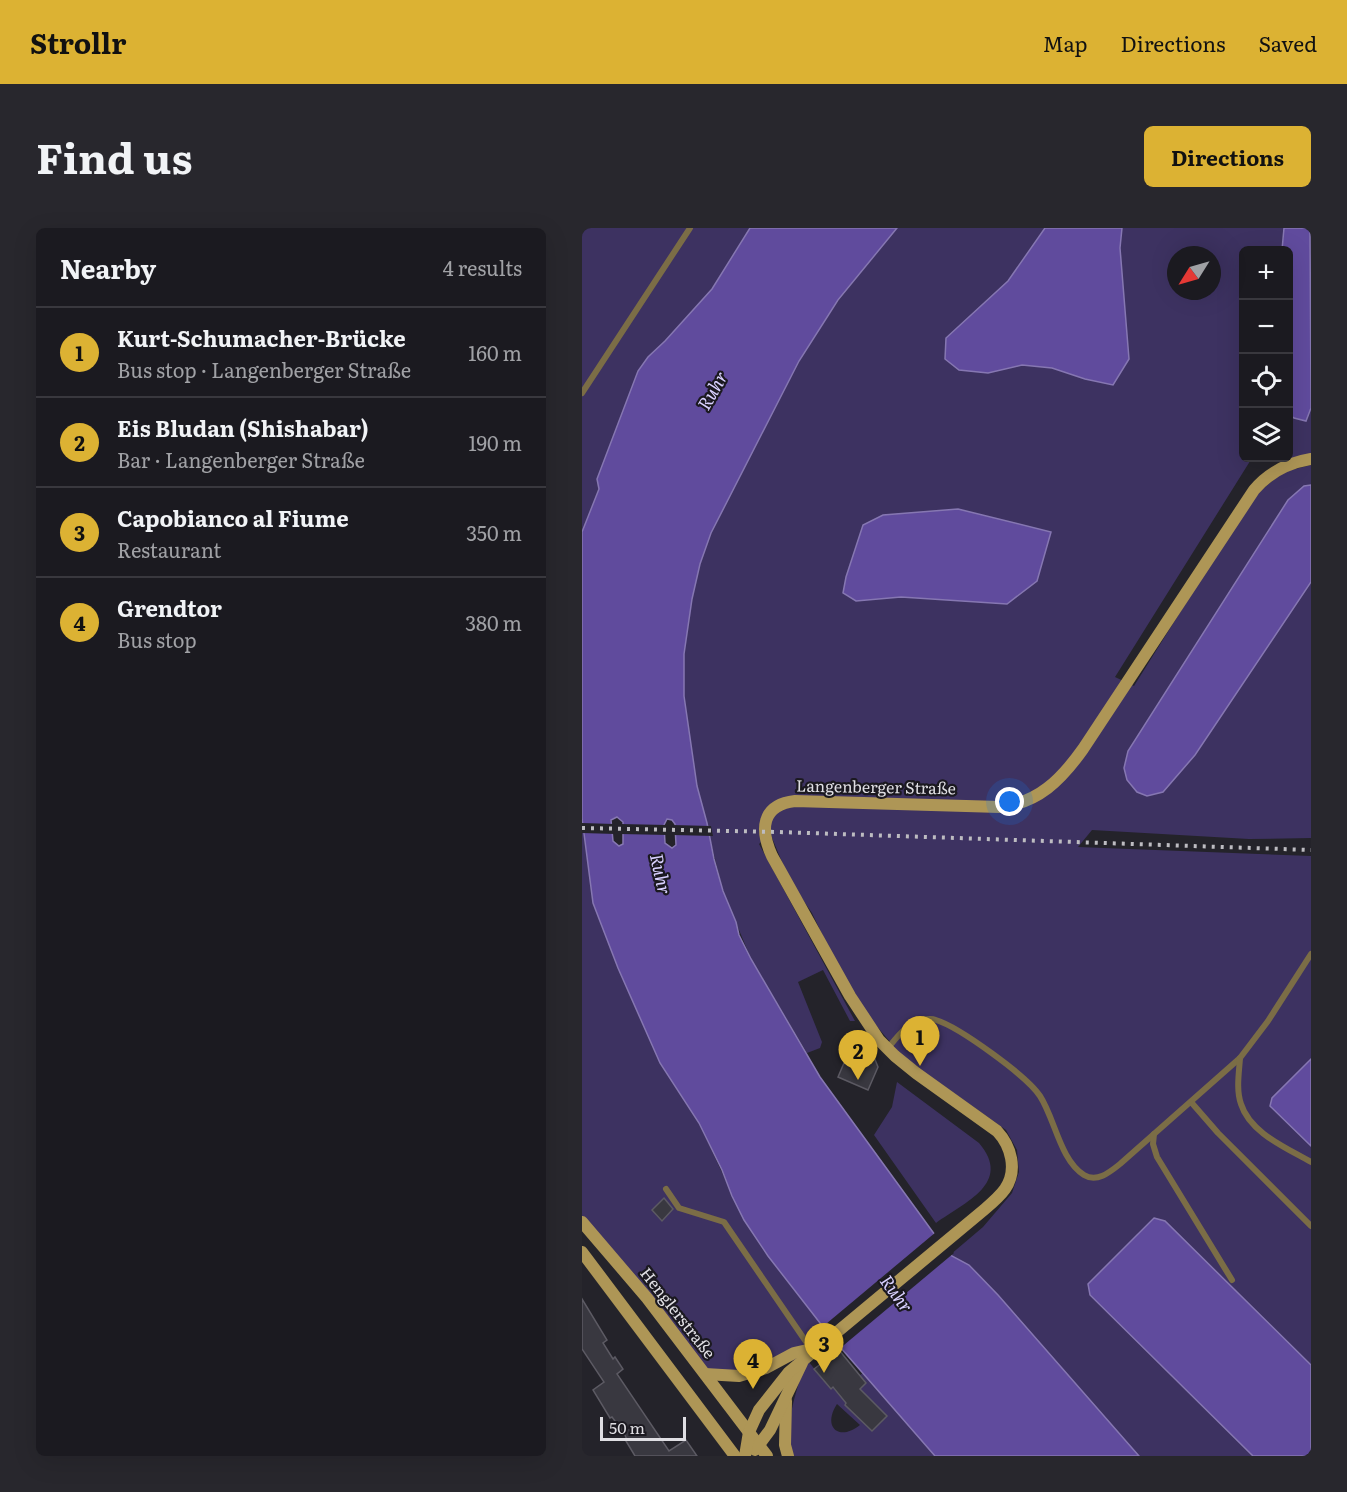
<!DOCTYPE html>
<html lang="en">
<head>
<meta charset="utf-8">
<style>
	body { margin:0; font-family:Literata,serif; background:#28272d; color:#f1f3f6 }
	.controls { position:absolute; right:18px; top:18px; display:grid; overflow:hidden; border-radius:9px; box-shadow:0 6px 24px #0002 }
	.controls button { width:54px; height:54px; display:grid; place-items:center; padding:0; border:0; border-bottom:2px solid #39383e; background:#1b1a20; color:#f1f3f6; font:30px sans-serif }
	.compass { position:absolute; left:585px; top:18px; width:54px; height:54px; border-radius:50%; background:#1b1a20; box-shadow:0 6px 24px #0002; rotate:233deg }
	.scale { position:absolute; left:18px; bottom:15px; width:86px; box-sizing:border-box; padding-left:6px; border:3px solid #dfdee3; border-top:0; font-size:16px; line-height:21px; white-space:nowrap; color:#dfdee3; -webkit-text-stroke:4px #1b1920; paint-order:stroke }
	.you { position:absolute; left:428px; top:574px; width:21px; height:21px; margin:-15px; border:4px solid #fff; border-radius:50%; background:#1a73e8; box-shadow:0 0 0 9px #1a73e833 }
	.badge { display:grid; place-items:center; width:39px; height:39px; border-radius:50%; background:#dcb233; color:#111; font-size:20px; font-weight:700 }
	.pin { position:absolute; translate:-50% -50px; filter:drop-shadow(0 2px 3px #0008) }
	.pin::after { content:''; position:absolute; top:32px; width:21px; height:18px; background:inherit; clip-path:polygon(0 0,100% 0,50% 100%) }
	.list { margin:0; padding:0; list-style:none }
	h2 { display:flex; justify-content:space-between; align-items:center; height:78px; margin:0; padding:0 24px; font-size:26px }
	h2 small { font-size:20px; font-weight:400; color:#a0a1a5 }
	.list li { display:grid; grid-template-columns:39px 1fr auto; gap:18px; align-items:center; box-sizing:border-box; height:90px; padding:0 24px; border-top:2px solid #39383e }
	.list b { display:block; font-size:22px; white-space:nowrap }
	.list p { margin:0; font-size:20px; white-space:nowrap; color:#a0a1a5 }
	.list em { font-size:20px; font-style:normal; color:#a0a1a5 }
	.icon { flex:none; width:33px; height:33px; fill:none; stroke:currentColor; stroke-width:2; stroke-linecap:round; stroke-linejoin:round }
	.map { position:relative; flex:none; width:729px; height:1228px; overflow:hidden; border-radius:9px }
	header { display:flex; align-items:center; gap:36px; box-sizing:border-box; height:84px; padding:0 30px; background:#dcb233; color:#111 }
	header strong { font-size:28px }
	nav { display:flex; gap:33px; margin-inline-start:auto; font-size:21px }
	.intro { display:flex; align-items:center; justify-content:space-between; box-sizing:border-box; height:144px; padding:0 36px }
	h1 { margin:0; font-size:42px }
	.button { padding:15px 27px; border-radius:9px; background:#dcb233; color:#111; font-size:21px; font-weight:700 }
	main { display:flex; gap:36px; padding:0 36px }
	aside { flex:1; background:#1b1a20; border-radius:9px; box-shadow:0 6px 24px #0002 }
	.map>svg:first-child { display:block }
	.green { fill:#3d3261; fill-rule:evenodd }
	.water { fill:#604b9d; stroke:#8677b2; stroke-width:1.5; fill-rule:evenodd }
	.pier { fill:#24232a }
	.building { fill:#393840; stroke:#5c5a63; stroke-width:1.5 }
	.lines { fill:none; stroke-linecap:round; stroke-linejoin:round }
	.service { stroke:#7b6d46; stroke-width:6 }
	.secondary { stroke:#ae9656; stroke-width:12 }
	.rail { stroke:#bdbcc1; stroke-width:4; stroke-dasharray:3 6; stroke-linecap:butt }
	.labels { text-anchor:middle; stroke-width:4.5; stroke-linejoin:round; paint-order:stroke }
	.street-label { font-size:16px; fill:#dfdee3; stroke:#1b1920 }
	.water-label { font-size:18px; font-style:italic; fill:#d9d1ff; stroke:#1b1920 }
</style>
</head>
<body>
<header>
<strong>Strollr</strong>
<nav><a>Map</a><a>Directions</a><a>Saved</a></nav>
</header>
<div class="intro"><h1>Find us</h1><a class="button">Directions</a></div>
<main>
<aside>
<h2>Nearby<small>4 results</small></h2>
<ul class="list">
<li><span class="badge">1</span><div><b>Kurt-Schumacher-Brücke</b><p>Bus stop · Langenberger Straße</p></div><em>160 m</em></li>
<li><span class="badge">2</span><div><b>Eis Bludan (Shishabar)</b><p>Bar · Langenberger Straße</p></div><em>190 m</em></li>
<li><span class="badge">3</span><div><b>Capobianco al Fiume</b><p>Restaurant</p></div><em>350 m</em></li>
<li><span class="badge">4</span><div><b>Grendtor</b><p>Bus stop</p></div><em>380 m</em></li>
</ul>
</aside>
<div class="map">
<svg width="729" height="1228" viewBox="0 0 729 1228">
	<rect width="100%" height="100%" fill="#24232a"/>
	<g class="green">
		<polygon points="0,0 168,0 130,61 83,113 66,129 56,143 15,251 17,261 0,304"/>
		<path d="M 315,0 L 702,0 L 700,22 L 662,22 L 662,230 L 670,230 L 533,449 L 552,458 L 669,271 L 701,244 L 729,237 L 729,610 L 667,611 L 510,602 L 496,619 L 729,628 L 729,1228 L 557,1228 L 368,1027 L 401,999 L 430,965 L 437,944 L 435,922 L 424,902 L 321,829 L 286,788 L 252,731 L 230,685 L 208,653 L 188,605 L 177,616 L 273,793 L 268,793 L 241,742 L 216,754 L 240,814 L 238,820 L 225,825 L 169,731 L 141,663 L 115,558 L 102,468 L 102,426 L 110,371 L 118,336 L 129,305 L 164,235 L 217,133 L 236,103 L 257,72 ZM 594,27 L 630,27 L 630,63 L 594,63 Z"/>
		<polygon points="729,180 729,227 706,231 700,230 706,230 707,186 712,190 724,193"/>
		<polygon points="0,590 3,606 78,835 117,895 162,992 186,1028 245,1104 217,1131 156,1145 124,1144 0,995"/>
		<path d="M 315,854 L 397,915 C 431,955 383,974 354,995 L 292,907 L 310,879 Z"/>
		<path d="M 226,1133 L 249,1161 L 251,1160 L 255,1164 L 281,1145 L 353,1228 L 211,1228 C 202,1196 213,1167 223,1136 ZM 255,1176 L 278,1197 C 257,1214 240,1199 255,1176 Z"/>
	</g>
	<g class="water">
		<path d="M 168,0 L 315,0 L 256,72 L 217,133 L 129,305 L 118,336 L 110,371 L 102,426 L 102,468 L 115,558 L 125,595 L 132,631 L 141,663 L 154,694 L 157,707 L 169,731 L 238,849 L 353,1007 L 368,1027 L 387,1037 L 416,1067 L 557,1228 L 353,1228 L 245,1104 L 186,1028 L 162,992 L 150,968 L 140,942 L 117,895 L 78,835 L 36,740 L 11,675 L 0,590 L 0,304 L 17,261 L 15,251 L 56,143 L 66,129 L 83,113 L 130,61 ZM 35,589 L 41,594 L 41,616 L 37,618 L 31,613 L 29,592 ZM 85,591 L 90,592 L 93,596 L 94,617 L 90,620 L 83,615 L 82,597 Z"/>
		<polygon points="463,0 540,0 538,20 547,131 531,157 503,151 470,140 440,137 406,145 377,142 363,131 364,110 426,53"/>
		<polygon points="702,0 728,0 729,180 724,193 712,190 707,186 706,22 700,22"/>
		<polygon points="729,257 729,354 613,527 581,564 565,568 555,564 545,552 542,540 546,523 706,272 722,258"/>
		<polygon points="376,281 469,304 455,353 425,376 319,369 274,373 261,365 264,349 281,297 301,287"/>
		<polygon points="729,831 729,918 688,878 690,870"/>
		<polygon points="572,990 583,993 729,1137 729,1228 671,1228 508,1067 506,1056"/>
	</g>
	<g class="pier">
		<polygon points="0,595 32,596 33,606 0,605"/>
		<polygon points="38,596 85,597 86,607 38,606"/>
		<polygon points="90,597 129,598 131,608 91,607"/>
		<polygon points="354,1004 372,1025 256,1122 238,1101"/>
	</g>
	<g class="building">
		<polygon points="279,823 292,829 296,839 286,862 256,849 262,835 267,837 271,828 274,825 278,827"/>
		<polygon points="82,970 91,981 80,993 70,982"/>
		<polygon points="0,1071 25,1112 21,1115 31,1131 33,1129 41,1141 35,1146 87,1223 104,1212 115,1228 53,1228 44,1213 45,1212 43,1207 33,1193 30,1189 28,1190 11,1162 22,1154 0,1121"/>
		<polygon points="257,1122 284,1155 278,1161 305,1188 290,1203 263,1177 264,1175 251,1159 249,1161 232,1141"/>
	</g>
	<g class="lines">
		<g class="service">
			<polyline points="0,165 108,0"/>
			<path d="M 306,820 C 316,808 325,795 341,792 C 345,791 351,791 354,792 C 377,799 445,848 458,868 C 473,891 478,932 502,947 C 515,955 528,944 538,936 L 658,830 L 686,793 L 729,726"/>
			<path d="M 658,830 C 657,845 654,862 659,876 C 668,905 705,920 729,934"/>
			<polyline points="609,874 636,905 729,998"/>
			<polyline points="572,906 571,916 575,929 650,1052"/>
			<polyline points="84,961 97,980 142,994 229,1121"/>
		</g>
		<g class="secondary">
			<polyline points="0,994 65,1070 185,1228"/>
			<polyline points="0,1024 153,1228"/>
			<polyline points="123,1146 157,1148 184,1140 212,1125 234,1120"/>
			<polyline points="204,1173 203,1217 206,1228"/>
			<polyline points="173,1222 188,1202 220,1135"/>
			<path d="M 163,1228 L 167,1204 L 177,1182 L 207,1144 L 403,981 C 410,975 418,968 423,961 C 436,942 429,918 415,903 L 334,845 L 313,828 L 297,812 L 268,768 L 190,628 C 178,602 179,577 213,573 L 418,579 C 456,575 479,552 501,521 L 672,262 C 687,244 705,235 729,231"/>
		</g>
		<polyline class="rail" points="0,600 197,604 729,622"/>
	</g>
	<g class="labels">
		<g class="street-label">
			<text transform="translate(294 559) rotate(1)" y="6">Langenberger Straße</text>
			<text transform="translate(96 1085) rotate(52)" y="6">Henglerstraße</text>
		</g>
		<g class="water-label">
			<text transform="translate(131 163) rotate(-60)" y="6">Ruhr</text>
			<text transform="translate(78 646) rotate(78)" y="6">Ruhr</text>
			<text transform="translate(314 1066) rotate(54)" y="6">Ruhr</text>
		</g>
	</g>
</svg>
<div class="controls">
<button>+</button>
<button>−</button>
<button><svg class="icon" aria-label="locate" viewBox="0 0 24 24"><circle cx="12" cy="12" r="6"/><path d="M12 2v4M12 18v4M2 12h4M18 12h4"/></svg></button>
<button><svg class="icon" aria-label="layers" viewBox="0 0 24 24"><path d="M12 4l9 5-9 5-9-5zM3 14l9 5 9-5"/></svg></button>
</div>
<svg class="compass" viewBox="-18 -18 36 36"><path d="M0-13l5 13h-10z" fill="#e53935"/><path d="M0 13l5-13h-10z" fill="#a0a1a5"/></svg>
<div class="scale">50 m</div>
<div class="you"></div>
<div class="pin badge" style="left:338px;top:838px">1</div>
<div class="pin badge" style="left:276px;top:852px">2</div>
<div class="pin badge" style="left:242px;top:1145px">3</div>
<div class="pin badge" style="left:171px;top:1161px">4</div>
</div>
</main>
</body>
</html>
